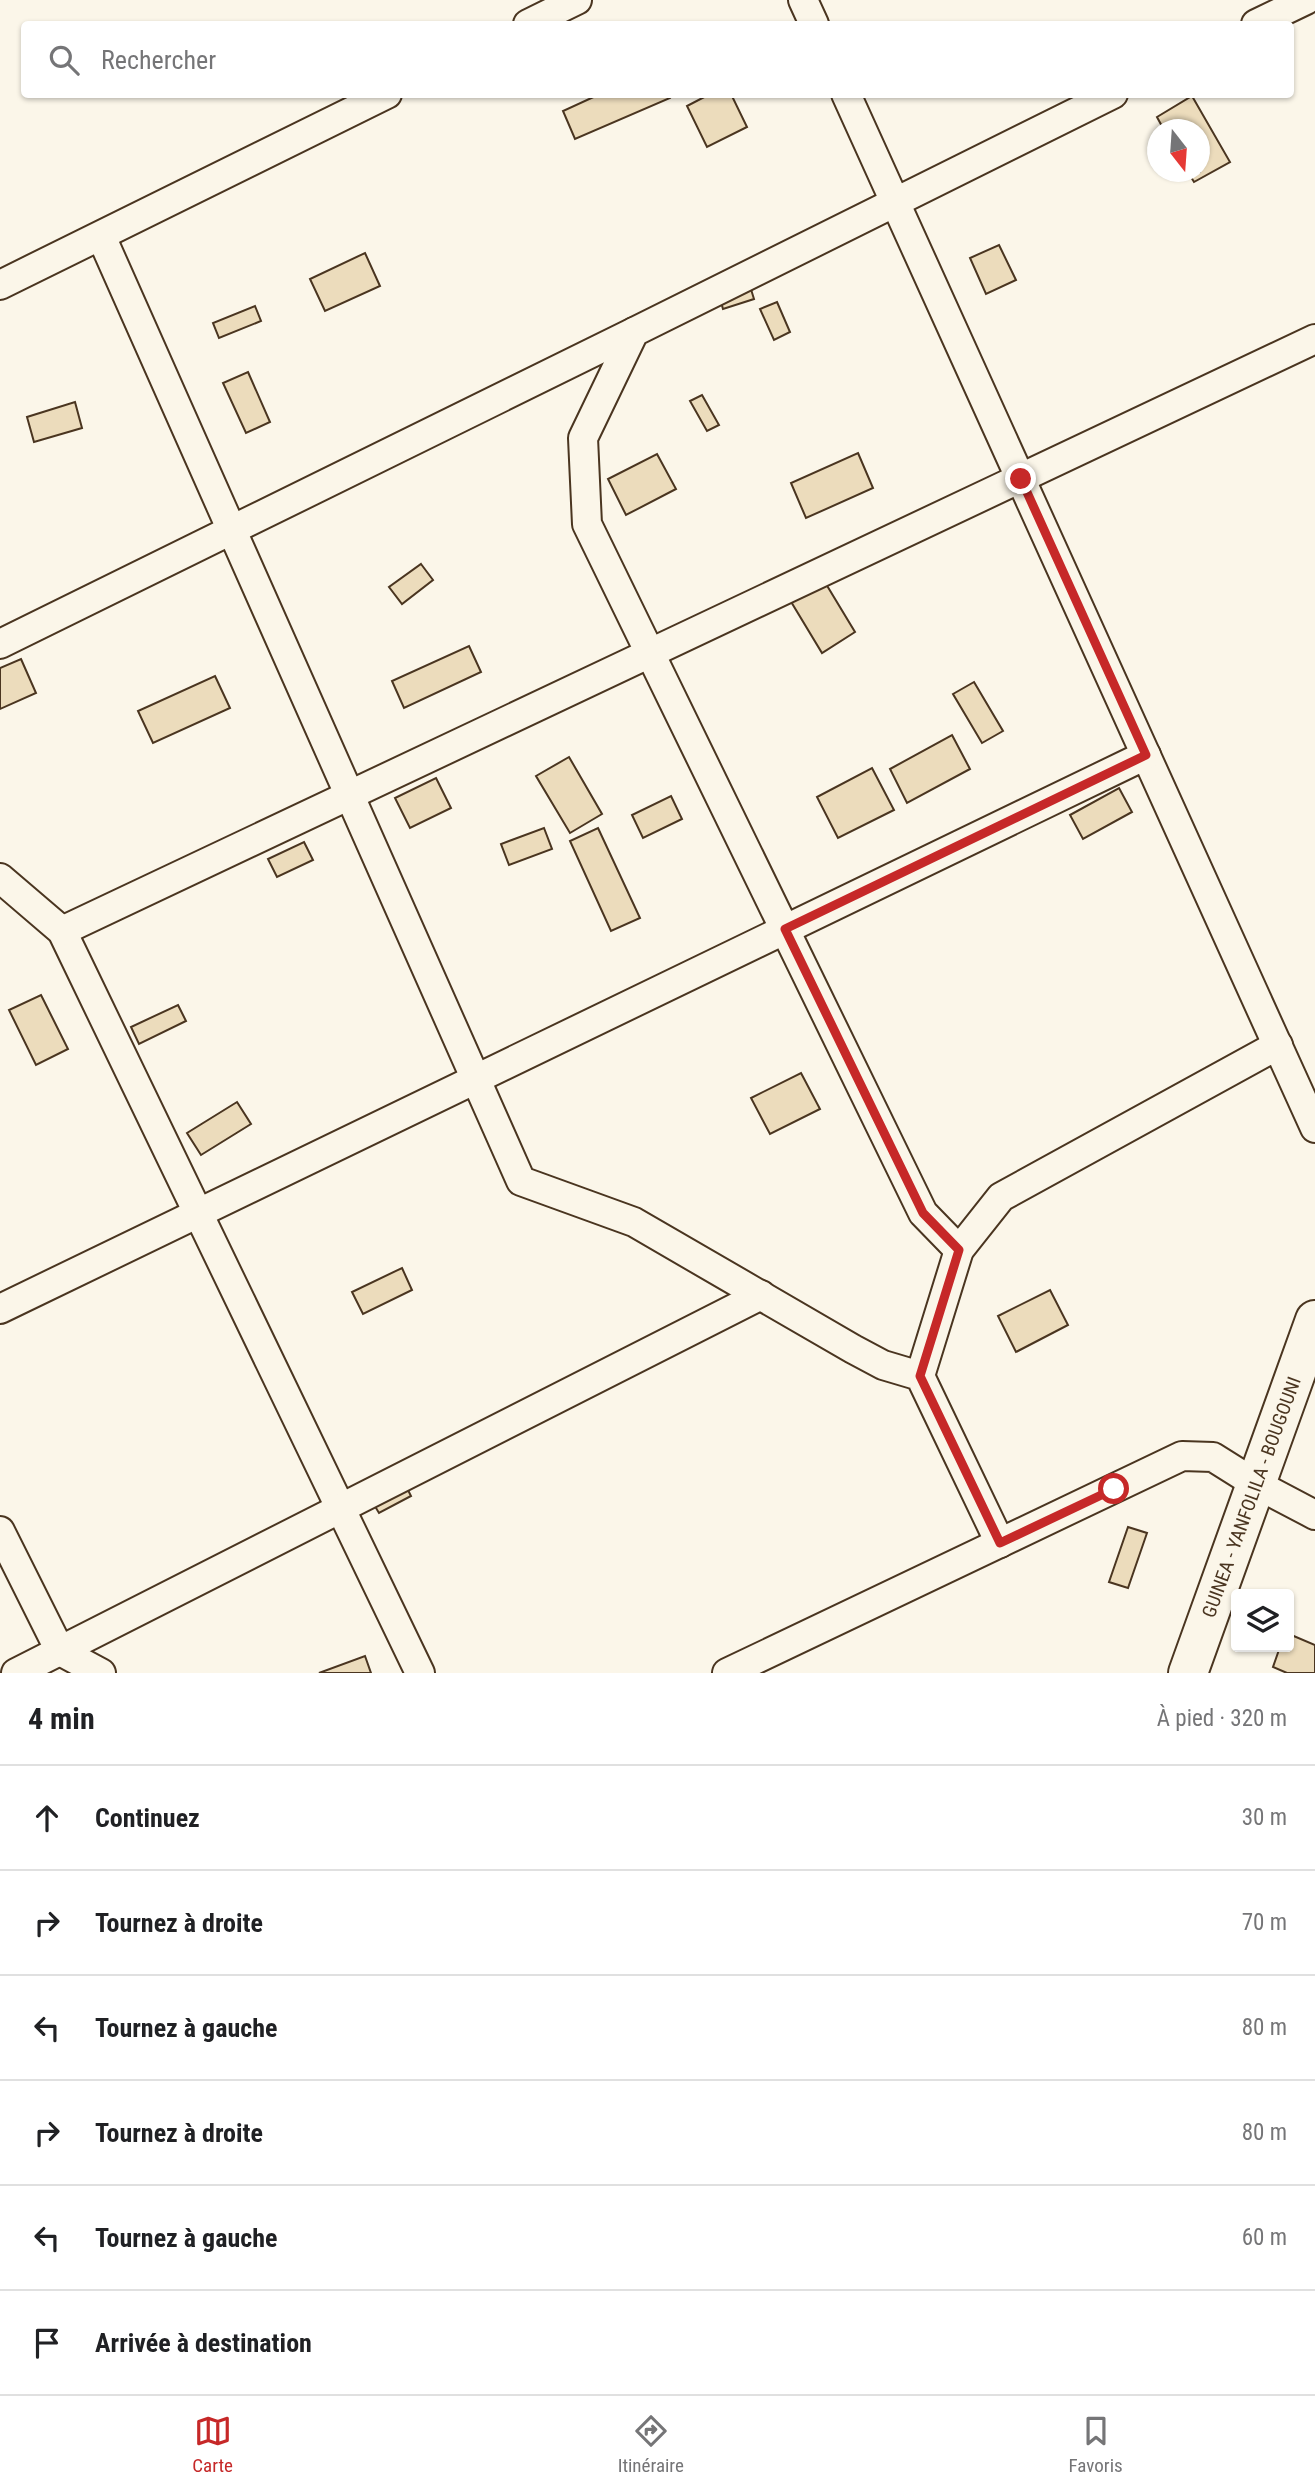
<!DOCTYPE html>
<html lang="fr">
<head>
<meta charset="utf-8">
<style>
	body { margin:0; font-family:"Roboto Condensed",sans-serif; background:#f6f6f6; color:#202124 }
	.controls { position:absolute; right:21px; bottom:21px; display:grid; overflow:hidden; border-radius:7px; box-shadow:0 2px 5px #0004 }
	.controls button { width:63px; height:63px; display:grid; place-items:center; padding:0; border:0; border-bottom:2px solid #e0e0e0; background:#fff; color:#202124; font:35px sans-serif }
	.compass { position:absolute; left:1147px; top:119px; width:63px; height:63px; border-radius:50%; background:#fff; box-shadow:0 2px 5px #0004; rotate:163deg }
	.stop { position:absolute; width:21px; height:21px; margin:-16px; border:5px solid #c62828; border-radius:50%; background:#fff }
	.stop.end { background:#c62828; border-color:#fff; box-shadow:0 2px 7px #0008 }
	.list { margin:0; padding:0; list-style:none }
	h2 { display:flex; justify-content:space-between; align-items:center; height:91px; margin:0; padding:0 28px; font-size:30px }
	h2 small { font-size:23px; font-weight:400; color:#757577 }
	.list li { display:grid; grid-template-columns:46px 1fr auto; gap:21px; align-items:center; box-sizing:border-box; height:105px; padding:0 28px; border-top:2px solid #e0e0e0 }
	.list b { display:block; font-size:26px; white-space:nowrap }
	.list em { font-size:23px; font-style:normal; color:#757577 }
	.icon { flex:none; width:38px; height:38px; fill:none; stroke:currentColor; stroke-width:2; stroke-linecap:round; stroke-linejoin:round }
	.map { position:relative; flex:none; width:1315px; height:1673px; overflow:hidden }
	.search { position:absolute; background:#fff; box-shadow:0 2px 5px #0004; left:21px; right:21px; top:21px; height:77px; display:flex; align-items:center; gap:18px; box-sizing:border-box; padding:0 24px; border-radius:7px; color:#757577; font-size:26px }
	.sheet { height:721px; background:#fff }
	nav { display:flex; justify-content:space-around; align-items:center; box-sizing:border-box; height:98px; border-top:2px solid #e0e0e0; background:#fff; font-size:19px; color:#757577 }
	nav a { display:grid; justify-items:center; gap:4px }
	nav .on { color:#c62828 }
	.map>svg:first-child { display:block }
	.building { fill:#ecdcbc; stroke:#4a3520; stroke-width:2 }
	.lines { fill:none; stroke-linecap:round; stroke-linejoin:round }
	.street-casing { stroke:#4a3520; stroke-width:32 }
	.primary-casing { stroke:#4a3520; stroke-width:42 }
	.street { stroke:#fbf6e9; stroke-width:28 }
	.primary { stroke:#fbf6e9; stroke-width:38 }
	.route { stroke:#c62828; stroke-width:9 }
	.labels { text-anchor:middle; stroke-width:5; stroke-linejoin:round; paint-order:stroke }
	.street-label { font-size:19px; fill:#4a3520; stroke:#fbf6e9 }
</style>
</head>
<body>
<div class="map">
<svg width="1315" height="1673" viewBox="0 0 1315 1673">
	<rect width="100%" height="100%" fill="#fbf6e9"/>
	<g class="building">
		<polygon points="600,94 669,94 670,98 575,139 563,111"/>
		<polygon points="710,94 731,94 747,127 707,147 687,106"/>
		<polygon points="1192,96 1230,162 1194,182 1188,172 1200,172 1200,130 1164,130 1157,117"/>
		<polygon points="999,245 1016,280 986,294 970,258"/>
		<polygon points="365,253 380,286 325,311 310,279"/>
		<polygon points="750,286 754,299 723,309 719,295"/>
		<polygon points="777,302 790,332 774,340 760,309"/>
		<polygon points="255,306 261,321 219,338 213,323"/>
		<polygon points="248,372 270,422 246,433 223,383"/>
		<polygon points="702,395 719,425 707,431 690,401"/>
		<polygon points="75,402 82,428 34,442 27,417"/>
		<polygon points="858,453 873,488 806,518 791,483"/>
		<polygon points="657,454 676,489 626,515 608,479"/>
		<polygon points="421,564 433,580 402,604 389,587"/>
		<polygon points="823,579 855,632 822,653 790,600"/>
		<polygon points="469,646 481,672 404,708 392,681"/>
		<polygon points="21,659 36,693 0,709 0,668"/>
		<polygon points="215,676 230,708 153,743 138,711"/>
		<polygon points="974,682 1003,731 982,743 953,694"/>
		<polygon points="952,735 970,769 907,803 890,769"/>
		<polygon points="569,757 602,814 570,833 536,776"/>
		<polygon points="872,768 894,810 838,838 817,797"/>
		<polygon points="436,778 451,808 410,828 395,798"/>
		<polygon points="1119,788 1132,812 1083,839 1070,815"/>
		<polygon points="671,796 682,819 643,838 632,815"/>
		<polygon points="544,828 552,849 509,865 501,844"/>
		<polygon points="598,828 640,918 611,931 570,841"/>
		<polygon points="304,842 313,860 277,877 268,859"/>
		<polygon points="41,995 68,1049 36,1065 9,1010"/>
		<polygon points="178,1005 186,1021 139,1044 131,1027"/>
		<polygon points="801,1073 820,1109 770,1134 751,1098"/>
		<polygon points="237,1102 251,1124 201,1155 187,1133"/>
		<polygon points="402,1268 412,1290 363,1314 352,1292"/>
		<polygon points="1050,1290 1068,1325 1016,1352 998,1316"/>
		<polygon points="403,1480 411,1496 379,1513 370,1498"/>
		<polygon points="1128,1527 1147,1533 1128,1588 1109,1582"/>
		<polygon points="1289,1634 1315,1645 1315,1673 1287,1673 1273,1667 1280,1647 1289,1647"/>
		<polygon points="365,1656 371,1673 319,1673"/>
	</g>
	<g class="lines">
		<g class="street-casing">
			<g id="street">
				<polyline points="803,0 814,24"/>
				<polyline points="528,24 577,0"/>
				<polyline points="1256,24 1306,0"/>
				<polyline points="846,94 1315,1128"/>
				<polyline points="101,236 521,1181 634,1222 853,1349 883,1365 920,1376 1000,1543"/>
				<polyline points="0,285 387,94"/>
				<polyline points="0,644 634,332"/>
				<polyline points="0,878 62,931 420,1673"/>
				<polyline points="62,931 1315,339"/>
				<polyline points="959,1250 923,1213 587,524 583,438 634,332 1113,94"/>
				<polyline points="0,1309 1146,755"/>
				<polyline points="920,1376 959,1250 1001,1197 1278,1045"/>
				<polyline points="0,1531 60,1651 101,1673"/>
				<polyline points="16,1673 761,1295"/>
				<polyline points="727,1673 1182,1456 1213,1457 1256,1484 1315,1515"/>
			</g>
		</g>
		<g class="primary-casing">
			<polyline id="primary" points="1188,1673 1315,1320"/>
		</g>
		<use href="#street" class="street"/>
		<use href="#primary" class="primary"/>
	</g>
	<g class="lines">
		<polyline class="route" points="1021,479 1146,755 785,929 923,1213 959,1250 920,1376 1000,1543 1114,1489"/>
	</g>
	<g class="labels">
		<g class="street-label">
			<text transform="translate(1251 1497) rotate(-70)" y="7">GUINEA - YANFOLILA - BOUGOUNI</text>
		</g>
	</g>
</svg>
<div class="controls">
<button><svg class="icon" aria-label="layers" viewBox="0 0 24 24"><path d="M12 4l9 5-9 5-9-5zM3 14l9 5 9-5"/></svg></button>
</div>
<svg class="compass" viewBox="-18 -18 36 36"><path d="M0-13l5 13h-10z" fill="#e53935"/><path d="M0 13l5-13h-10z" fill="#757577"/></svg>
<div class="stop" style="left:1114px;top:1489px"></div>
<div class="stop end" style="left:1021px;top:479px"></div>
<div class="search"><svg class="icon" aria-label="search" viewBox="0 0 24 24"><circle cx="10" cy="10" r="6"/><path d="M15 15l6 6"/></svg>Rechercher</div>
</div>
<section class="sheet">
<h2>4 min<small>À pied · 320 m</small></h2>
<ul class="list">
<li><svg class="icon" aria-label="ahead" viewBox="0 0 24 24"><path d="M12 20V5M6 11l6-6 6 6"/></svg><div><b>Continuez</b></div><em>30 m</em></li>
<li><svg class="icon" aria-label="right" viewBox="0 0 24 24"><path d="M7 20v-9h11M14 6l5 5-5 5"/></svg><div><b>Tournez à droite</b></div><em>70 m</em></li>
<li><svg class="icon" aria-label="left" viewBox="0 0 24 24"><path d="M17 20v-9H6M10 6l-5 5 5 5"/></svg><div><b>Tournez à gauche</b></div><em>80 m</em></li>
<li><svg class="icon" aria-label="right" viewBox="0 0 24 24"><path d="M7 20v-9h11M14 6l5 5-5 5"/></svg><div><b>Tournez à droite</b></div><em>80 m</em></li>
<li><svg class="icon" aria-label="left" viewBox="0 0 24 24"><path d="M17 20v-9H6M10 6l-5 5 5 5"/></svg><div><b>Tournez à gauche</b></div><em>60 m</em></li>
<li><svg class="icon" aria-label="arrive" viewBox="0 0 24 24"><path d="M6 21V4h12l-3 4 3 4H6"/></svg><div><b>Arrivée à destination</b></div></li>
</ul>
</section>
<nav>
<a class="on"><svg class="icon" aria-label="map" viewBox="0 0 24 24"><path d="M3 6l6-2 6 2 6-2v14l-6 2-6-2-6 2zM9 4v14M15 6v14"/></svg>Carte</a>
<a><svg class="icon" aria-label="directions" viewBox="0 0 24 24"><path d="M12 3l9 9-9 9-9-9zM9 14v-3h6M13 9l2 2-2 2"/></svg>Itinéraire</a>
<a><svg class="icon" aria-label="saved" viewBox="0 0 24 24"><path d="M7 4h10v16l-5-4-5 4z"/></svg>Favoris</a>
</nav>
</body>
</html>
